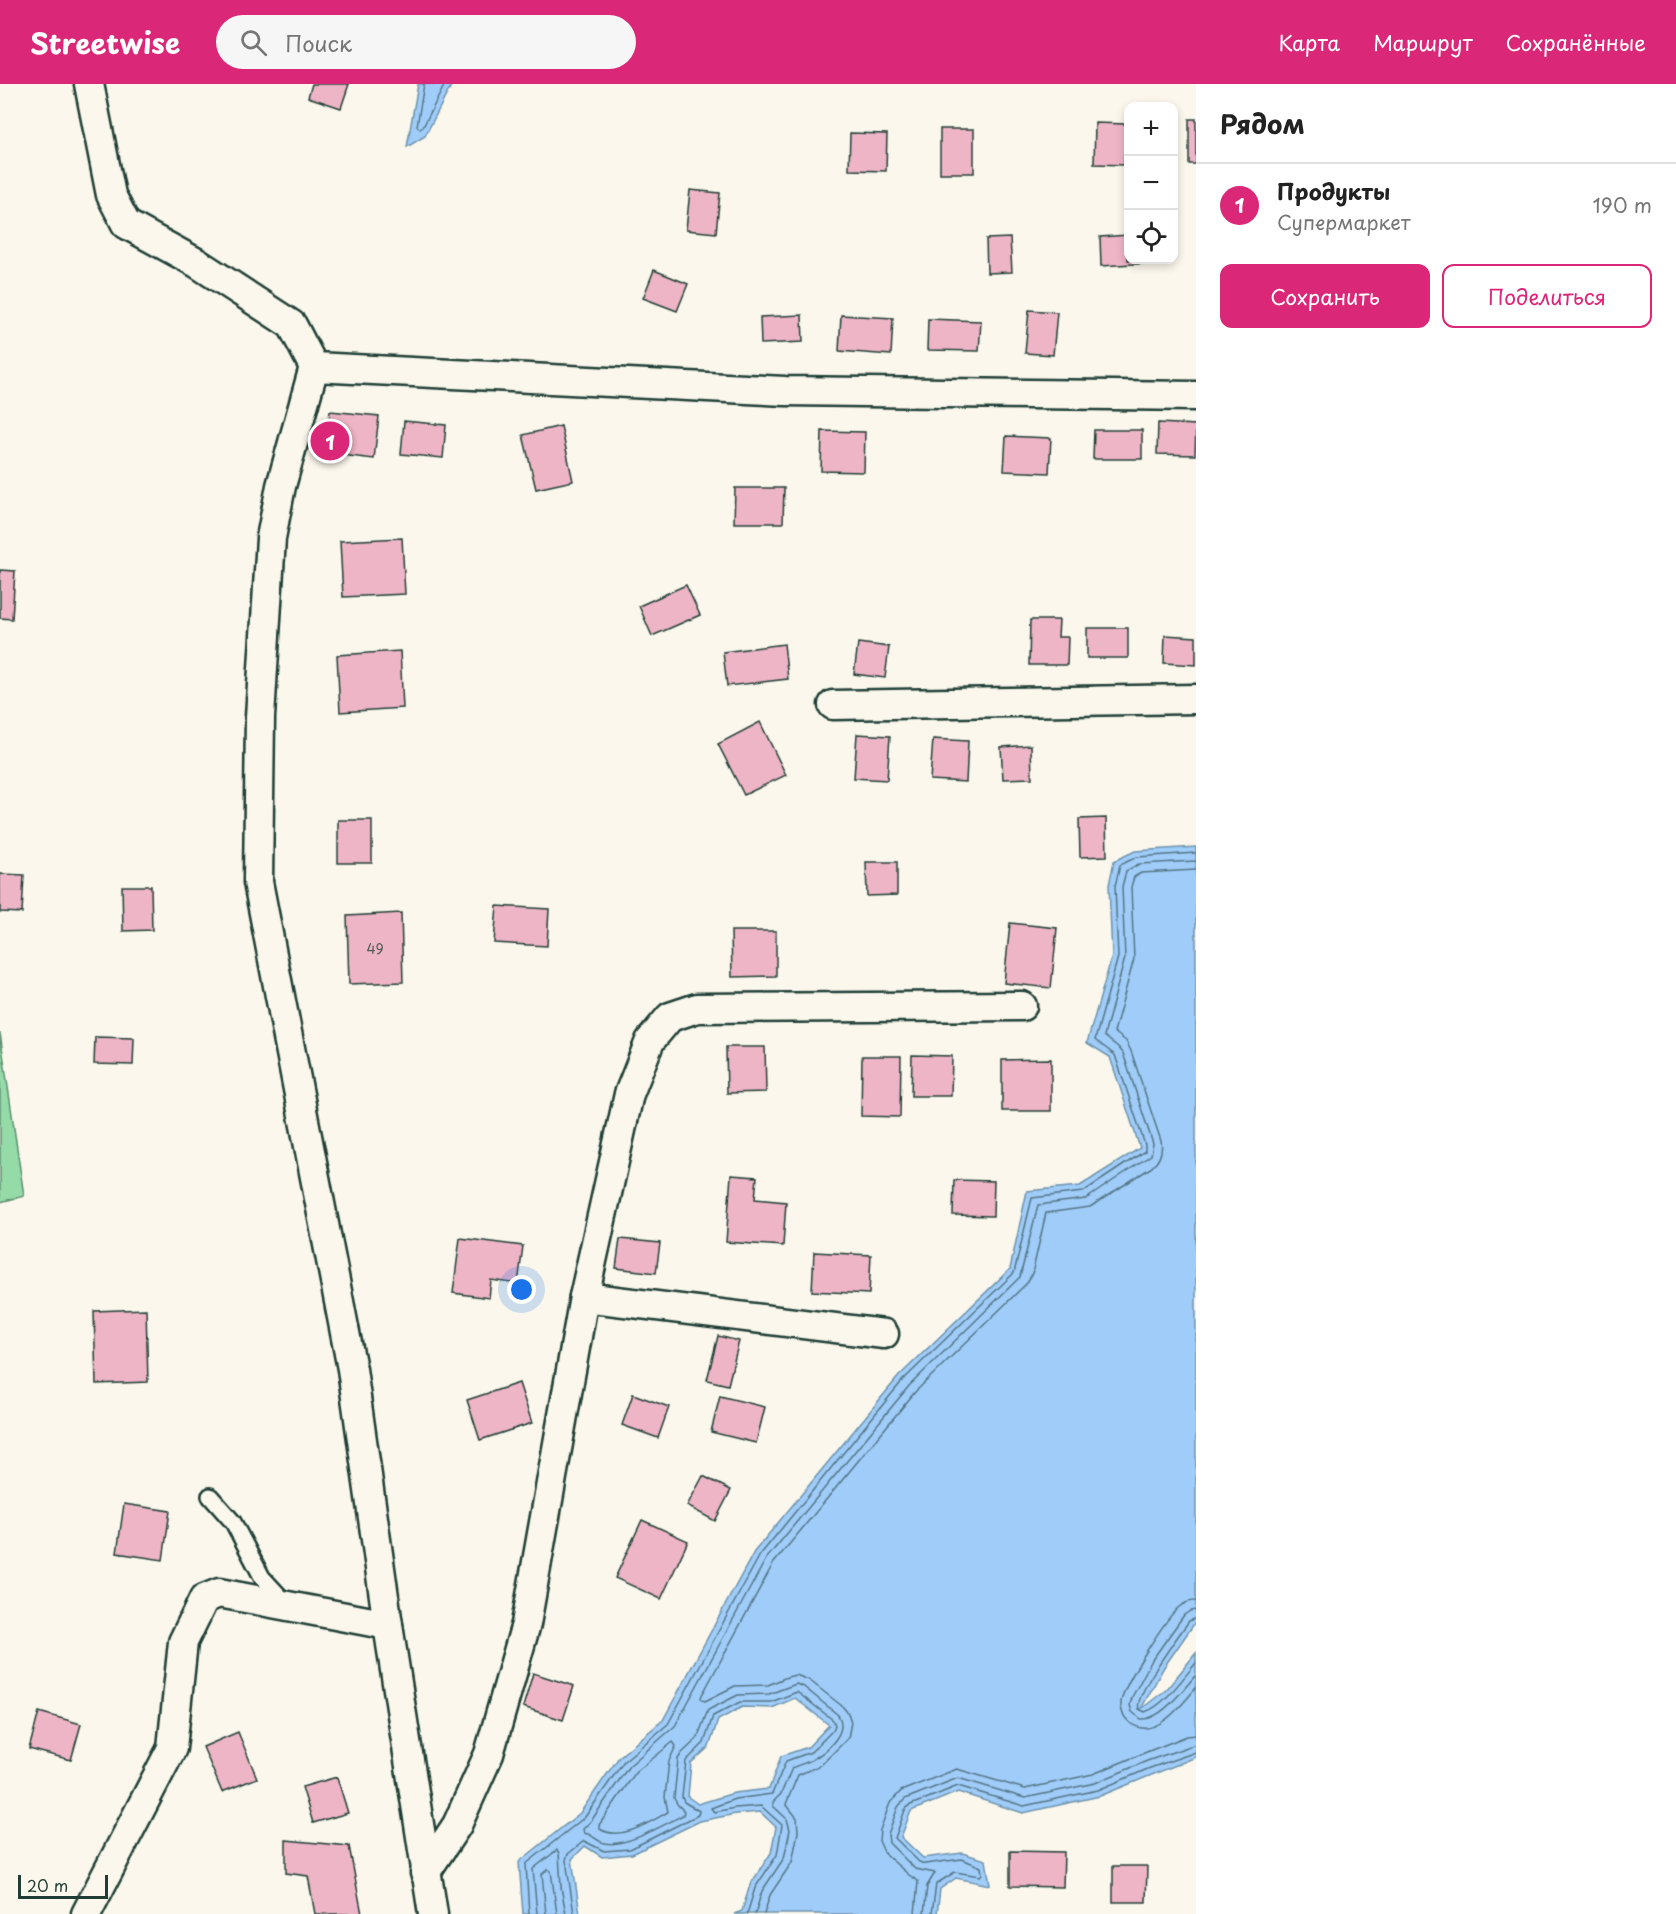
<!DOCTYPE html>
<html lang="ru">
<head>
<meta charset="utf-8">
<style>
	body { margin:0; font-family:"Playpen Sans",sans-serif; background:#f6f6f6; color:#222 }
	.controls { position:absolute; right:18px; top:18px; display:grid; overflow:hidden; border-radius:12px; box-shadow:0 3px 9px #0003 }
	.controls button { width:54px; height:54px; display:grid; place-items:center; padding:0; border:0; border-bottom:2px solid #e0e0e0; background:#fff; color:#222; font:30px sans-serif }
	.scale { position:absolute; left:18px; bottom:15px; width:90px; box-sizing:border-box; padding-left:6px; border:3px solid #1f3d34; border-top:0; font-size:16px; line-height:21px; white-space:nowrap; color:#1f3d34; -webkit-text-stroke:4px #fbf7ec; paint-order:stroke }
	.you { position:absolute; left:522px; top:1206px; width:21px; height:21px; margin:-15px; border:4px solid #fff; border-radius:50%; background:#1a73e8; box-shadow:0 0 0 9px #1a73e833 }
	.badge { display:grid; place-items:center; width:39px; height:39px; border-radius:50%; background:#db2777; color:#fff; font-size:20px; font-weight:700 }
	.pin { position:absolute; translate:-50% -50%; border:3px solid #fff; box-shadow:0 2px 6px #0006 }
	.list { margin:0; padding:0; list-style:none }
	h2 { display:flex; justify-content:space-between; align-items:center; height:78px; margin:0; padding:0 24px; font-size:26px }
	h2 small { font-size:20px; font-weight:400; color:#767676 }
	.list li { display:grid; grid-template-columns:39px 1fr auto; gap:18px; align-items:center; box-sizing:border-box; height:84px; padding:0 24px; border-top:2px solid #e0e0e0 }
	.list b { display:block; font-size:22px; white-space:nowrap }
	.list p { margin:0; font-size:20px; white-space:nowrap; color:#767676 }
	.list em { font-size:20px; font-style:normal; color:#767676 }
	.actions { display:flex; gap:12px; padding:18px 24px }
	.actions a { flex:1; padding:14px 0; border:2px solid #db2777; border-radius:12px; text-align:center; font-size:21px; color:#db2777 }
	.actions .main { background:#db2777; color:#fff }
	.icon { flex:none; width:33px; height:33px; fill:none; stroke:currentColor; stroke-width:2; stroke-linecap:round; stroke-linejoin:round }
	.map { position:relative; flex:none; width:1196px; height:1830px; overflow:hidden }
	header { display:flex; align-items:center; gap:36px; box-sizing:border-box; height:84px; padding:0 30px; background:#db2777; color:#fff }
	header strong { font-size:28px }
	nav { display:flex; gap:33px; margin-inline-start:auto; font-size:21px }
	.search { width:420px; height:54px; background:#f6f6f6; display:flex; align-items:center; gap:15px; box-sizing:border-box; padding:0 21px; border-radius:33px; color:#767676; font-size:22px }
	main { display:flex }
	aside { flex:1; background:#fff }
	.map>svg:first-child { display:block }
	.green { fill:#95dba8; stroke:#5a8c6e; stroke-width:1.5 }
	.water { fill:#a0ccfa; stroke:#6c93ab; stroke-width:1.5; fill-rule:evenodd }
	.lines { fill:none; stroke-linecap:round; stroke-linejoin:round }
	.shore { stroke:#537683; stroke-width:1.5 }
	.building { fill:#eeb5c7; stroke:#1f3d34; stroke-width:1.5 }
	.service-casing { stroke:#1f3d34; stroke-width:20 }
	.minor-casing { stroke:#1f3d34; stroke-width:33 }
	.service { stroke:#fbf7ec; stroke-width:15 }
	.minor { stroke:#fbf7ec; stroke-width:28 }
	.labels { text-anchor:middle; stroke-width:4.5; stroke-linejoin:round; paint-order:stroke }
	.number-label { font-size:14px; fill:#535b59 }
</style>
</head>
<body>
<header>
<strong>Streetwise</strong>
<div class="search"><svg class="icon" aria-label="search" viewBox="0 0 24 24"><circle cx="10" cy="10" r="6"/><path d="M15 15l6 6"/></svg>Поиск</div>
<nav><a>Карта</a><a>Маршрут</a><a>Сохранённые</a></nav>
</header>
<main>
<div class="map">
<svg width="1196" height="1830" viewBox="0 0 1196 1830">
	<rect width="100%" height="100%" fill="#fbf7ec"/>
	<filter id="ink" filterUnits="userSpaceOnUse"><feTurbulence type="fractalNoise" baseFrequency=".0167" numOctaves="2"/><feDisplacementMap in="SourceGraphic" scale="12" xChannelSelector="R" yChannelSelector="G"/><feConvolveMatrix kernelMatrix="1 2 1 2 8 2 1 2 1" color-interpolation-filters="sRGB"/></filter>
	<g filter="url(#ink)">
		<polygon class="green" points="0,949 24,1112 0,1118"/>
		<g class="water">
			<polygon points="418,0 452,0 425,52 407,63"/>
			<path d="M 1196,763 L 1196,1537 L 1164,1583 L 1141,1625 L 1167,1605 L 1196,1569 L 1196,1673 L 1100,1712 L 1023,1729 L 958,1708 L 911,1727 L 901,1753 L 923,1774 L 962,1769 L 986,1776 L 990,1801 L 956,1794 L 940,1805 L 937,1830 L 734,1830 L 742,1827 L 750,1801 L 771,1769 L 776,1743 L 760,1728 L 736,1730 L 700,1737 L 632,1770 L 602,1773 L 585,1762 L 572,1775 L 580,1830 L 523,1830 L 519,1778 L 580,1729 L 619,1673 L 663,1636 L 754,1468 L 899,1292 L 1010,1185 L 1027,1107 L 1080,1102 L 1140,1064 L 1110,973 L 1087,959 L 1112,872 L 1109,801 L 1114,777 L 1135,767 ZM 795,1614 L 829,1641 L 808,1663 L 781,1672 L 769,1705 L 734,1709 L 698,1720 L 688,1713 L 691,1679 L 709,1663 L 718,1636 L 742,1623 L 772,1624 Z"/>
		</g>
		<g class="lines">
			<g class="shore">
				<polyline points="424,0 417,42 420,45 423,43 445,0"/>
				<path d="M 1196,1517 C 1190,1517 1184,1519 1179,1523 C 1166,1534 1123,1601 1121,1618 C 1120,1625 1123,1633 1129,1638 C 1153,1659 1182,1621 1196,1604"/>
				<path d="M 1196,1526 L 1190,1527 L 1184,1531 L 1152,1576 L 1132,1613 L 1130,1621 L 1132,1628 L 1141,1635 C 1161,1637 1184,1604 1196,1591"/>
				<path d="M 1196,1534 L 1189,1537 C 1179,1551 1133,1612 1139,1625 L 1145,1628 C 1164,1622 1183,1594 1196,1579"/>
				<path d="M 673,1658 L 676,1662 L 669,1677 L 665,1713 L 668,1728 C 650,1738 620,1758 600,1745 L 599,1741 L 636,1688 Z"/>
				<polyline points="529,1830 526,1780 585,1733 624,1677 668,1640 760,1471 903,1296 1014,1189 1032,1114 1083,1108 1145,1067 1145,1061 1115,971 1095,956 1118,873 1115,802 1120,781 1137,773 1196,769"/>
				<polyline points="537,1830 533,1785 557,1766 559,1769 561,1803 566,1830"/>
				<polyline points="546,1830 542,1790 548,1785 551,1787 557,1830"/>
				<polyline points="574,1830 566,1776 568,1770 584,1757 604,1767 630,1765 698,1731 699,1727 684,1718 682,1713 686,1677 704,1659 713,1632 740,1618 771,1618 797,1608 833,1636 835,1641 833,1646 811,1668 786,1677 772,1710 735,1715 711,1724 714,1728 735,1724 761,1722 782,1741 777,1771 755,1804 747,1830"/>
				<path d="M 755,1830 L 762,1807 L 784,1774 L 790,1746 L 787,1735 L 773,1722 L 773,1718 L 781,1710 L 792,1684 C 799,1680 808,1679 815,1674 C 828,1666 849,1647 838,1631 L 804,1603 L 796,1600 L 769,1610 L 738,1611 L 708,1626 L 697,1655 L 682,1669 L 678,1675 L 674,1714 L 677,1720 L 684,1727 L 683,1731 C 665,1740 625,1764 605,1759 C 598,1758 592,1750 584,1749 L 583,1745 L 591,1737 L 629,1682 L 675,1642 L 766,1475 L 909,1302 L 1020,1193 L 1038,1121 L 1086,1115 L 1151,1071 L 1153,1060 L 1123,969 L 1118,963 L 1104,952 L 1125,874 L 1122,803 L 1126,787 L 1139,780 L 1196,777"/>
				<path d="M 764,1830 L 770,1811 L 792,1778 L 798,1748 L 797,1734 L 786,1720 L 798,1691 L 821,1681 L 848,1654 L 851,1638 L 848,1629 L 842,1622 L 809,1596 L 796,1591 L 787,1593 L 768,1601 L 735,1602 L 705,1617 L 702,1616 L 701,1613 L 773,1480 L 915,1308 L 1027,1199 L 1032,1190 L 1046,1129 L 1090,1123 L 1152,1083 C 1160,1076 1163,1068 1161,1057 L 1131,967 L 1126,957 L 1114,948 L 1134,875 L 1131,803 L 1134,793 L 1141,789 L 1196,786"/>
				<polyline points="915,1830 918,1797 909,1791 885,1770 879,1757 880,1746 890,1719 901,1707 957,1685 1025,1705 1093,1690 1144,1669 1187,1652 1196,1651"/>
				<polyline points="924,1830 927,1802 935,1789 915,1785 889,1759 888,1750 898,1723 905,1715 958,1694 1025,1714 1095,1699 1147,1677 1196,1660"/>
				<polyline points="932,1830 936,1800 955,1788 980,1792 982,1790 981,1783 962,1775 925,1780 919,1778 895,1754 905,1726 908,1722 958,1702 1024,1722 1098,1706 1150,1684 1196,1668"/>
			</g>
		</g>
		<g class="building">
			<polygon points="312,0 349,0 341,24 308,13"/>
			<rect x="1189" y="35" width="7" height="45"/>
			<polygon points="1095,39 1126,40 1124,81 1094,80"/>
			<rect x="940" y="45" width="34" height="44"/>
			<polygon points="850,49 887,50 886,87 849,86"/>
			<polygon points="690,106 720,109 716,149 686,146"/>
			<polygon points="1128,151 1128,176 1150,176 1150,179 1101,182 1100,153"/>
			<polygon points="1010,154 1012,188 987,189 986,155"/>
			<polygon points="654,186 688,200 677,227 643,214"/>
			<polygon points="1029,226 1057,228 1053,271 1025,269"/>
			<polygon points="802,231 803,258 761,260 760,233"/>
			<polygon points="841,231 893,234 891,271 839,267"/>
			<polygon points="928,235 981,237 979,267 927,266"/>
			<polygon points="330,327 379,332 374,375 325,369"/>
			<polygon points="404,337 446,341 443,374 401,370"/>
			<polygon points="1158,339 1196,341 1195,371 1157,370"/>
			<polygon points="561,342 573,397 536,405 523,351"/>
			<polygon points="1094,346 1142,346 1142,375 1093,375"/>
			<polygon points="822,347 865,348 864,388 821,387"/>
			<polygon points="1006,352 1051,354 1049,389 1004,387"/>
			<polygon points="735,404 784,404 783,439 734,439"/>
			<polygon points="402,454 405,510 343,513 340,457"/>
			<polygon points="0,486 15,487 12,535 0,534"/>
			<polygon points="686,501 700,531 652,552 639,522"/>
			<polygon points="1030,536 1059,536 1058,553 1068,553 1067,581 1029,581"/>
			<rect x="1087" y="544" width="41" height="30"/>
			<polygon points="1165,551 1196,553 1196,581 1164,579"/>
			<polygon points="858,559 889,563 885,594 854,590"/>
			<polygon points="784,560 788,595 727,602 723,568"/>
			<polygon points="400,567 403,624 340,628 337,571"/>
			<polygon points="760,638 786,691 744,711 718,660"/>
			<polygon points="857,650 890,652 887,696 854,694"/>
			<polygon points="933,655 968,657 966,698 930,696"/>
			<polygon points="1031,661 1032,694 1003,695 1001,663"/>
			<polygon points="1106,734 1107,772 1080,773 1079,735"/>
			<rect x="338" y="736" width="34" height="43"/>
			<polygon points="866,778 897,778 897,811 867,812"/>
			<polygon points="0,790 24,791 22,829 0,828"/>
			<polygon points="122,802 151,802 152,846 123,847"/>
			<polygon points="497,822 549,825 547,862 494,859"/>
			<polygon points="401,829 403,898 349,900 347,832"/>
			<polygon points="1010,839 1057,844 1051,904 1004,899"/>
			<polygon points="731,847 776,847 776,892 732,893"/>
			<polygon points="95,953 134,954 133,981 94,980"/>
			<polygon points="726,963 765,963 766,1008 727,1009"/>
			<polygon points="912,971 952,972 951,1012 911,1012"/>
			<polygon points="862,972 901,972 900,1033 861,1032"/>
			<polygon points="1051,975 1051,1027 1002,1027 1002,976"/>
			<polygon points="731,1091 757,1093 755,1115 786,1118 783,1162 726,1158"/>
			<polygon points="954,1096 994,1097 993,1132 953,1131"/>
			<polygon points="460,1154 523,1162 518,1200 491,1196 489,1214 453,1209"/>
			<polygon points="620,1155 660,1159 656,1189 616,1184"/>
			<polygon points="814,1168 871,1171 869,1210 812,1207"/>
			<polygon points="146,1225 148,1298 96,1300 94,1227"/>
			<polygon points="718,1252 739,1257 728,1301 707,1296"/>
			<polygon points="519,1299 532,1339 480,1356 467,1316"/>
			<polygon points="633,1310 669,1323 658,1354 622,1341"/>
			<polygon points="720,1312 765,1323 756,1359 711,1348"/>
			<polygon points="703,1392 731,1406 715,1437 687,1422"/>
			<polygon points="124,1420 170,1427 163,1476 117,1469"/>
			<polygon points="642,1436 688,1457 661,1515 615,1494"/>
			<polygon points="533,1589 574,1602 563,1636 523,1623"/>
			<polygon points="39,1628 81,1640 71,1676 29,1665"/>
			<polygon points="238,1648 257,1694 222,1708 203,1663"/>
			<polygon points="337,1693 348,1729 313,1739 302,1703"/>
			<polygon points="286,1756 349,1762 362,1830 315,1830 308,1792 286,1789"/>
			<polygon points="1010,1767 1064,1768 1063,1803 1010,1802"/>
			<polygon points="1113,1782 1147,1782 1146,1818 1113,1818"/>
		</g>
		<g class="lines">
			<g class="service-casing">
				<polyline id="service" points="210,1412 233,1438 262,1493 287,1520"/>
			</g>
			<g class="minor-casing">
				<g id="minor">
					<polyline points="89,0 111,111 126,140 197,179 292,241 314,283 281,402 271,454 260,633 258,798 352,1285 388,1541 433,1830"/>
					<polyline points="314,283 785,307 1196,312"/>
					<polyline points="833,621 1196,615"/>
					<polyline points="584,1213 884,1250"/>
					<polyline points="425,1789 457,1741 489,1670 526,1540 584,1213 629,1010 650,957 670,933 697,924 1022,922"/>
					<polyline points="86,1830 172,1664 183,1558 204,1515 219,1509 388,1541"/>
				</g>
			</g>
			<use href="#service" class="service"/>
			<use href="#minor" class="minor"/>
		</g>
	</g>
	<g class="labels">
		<g class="number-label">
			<text x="375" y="870">49</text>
		</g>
	</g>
</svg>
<div class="controls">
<button>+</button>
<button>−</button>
<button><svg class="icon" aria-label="locate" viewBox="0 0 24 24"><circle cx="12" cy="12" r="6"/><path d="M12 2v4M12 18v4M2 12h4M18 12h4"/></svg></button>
</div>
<div class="scale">20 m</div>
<div class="you"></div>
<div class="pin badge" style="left:330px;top:357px">1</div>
</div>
<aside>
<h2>Рядом<small></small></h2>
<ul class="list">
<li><span class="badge">1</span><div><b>Продукты</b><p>Супермаркет</p></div><em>190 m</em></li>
</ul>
<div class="actions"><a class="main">Сохранить</a><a>Поделиться</a></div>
</aside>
</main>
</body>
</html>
